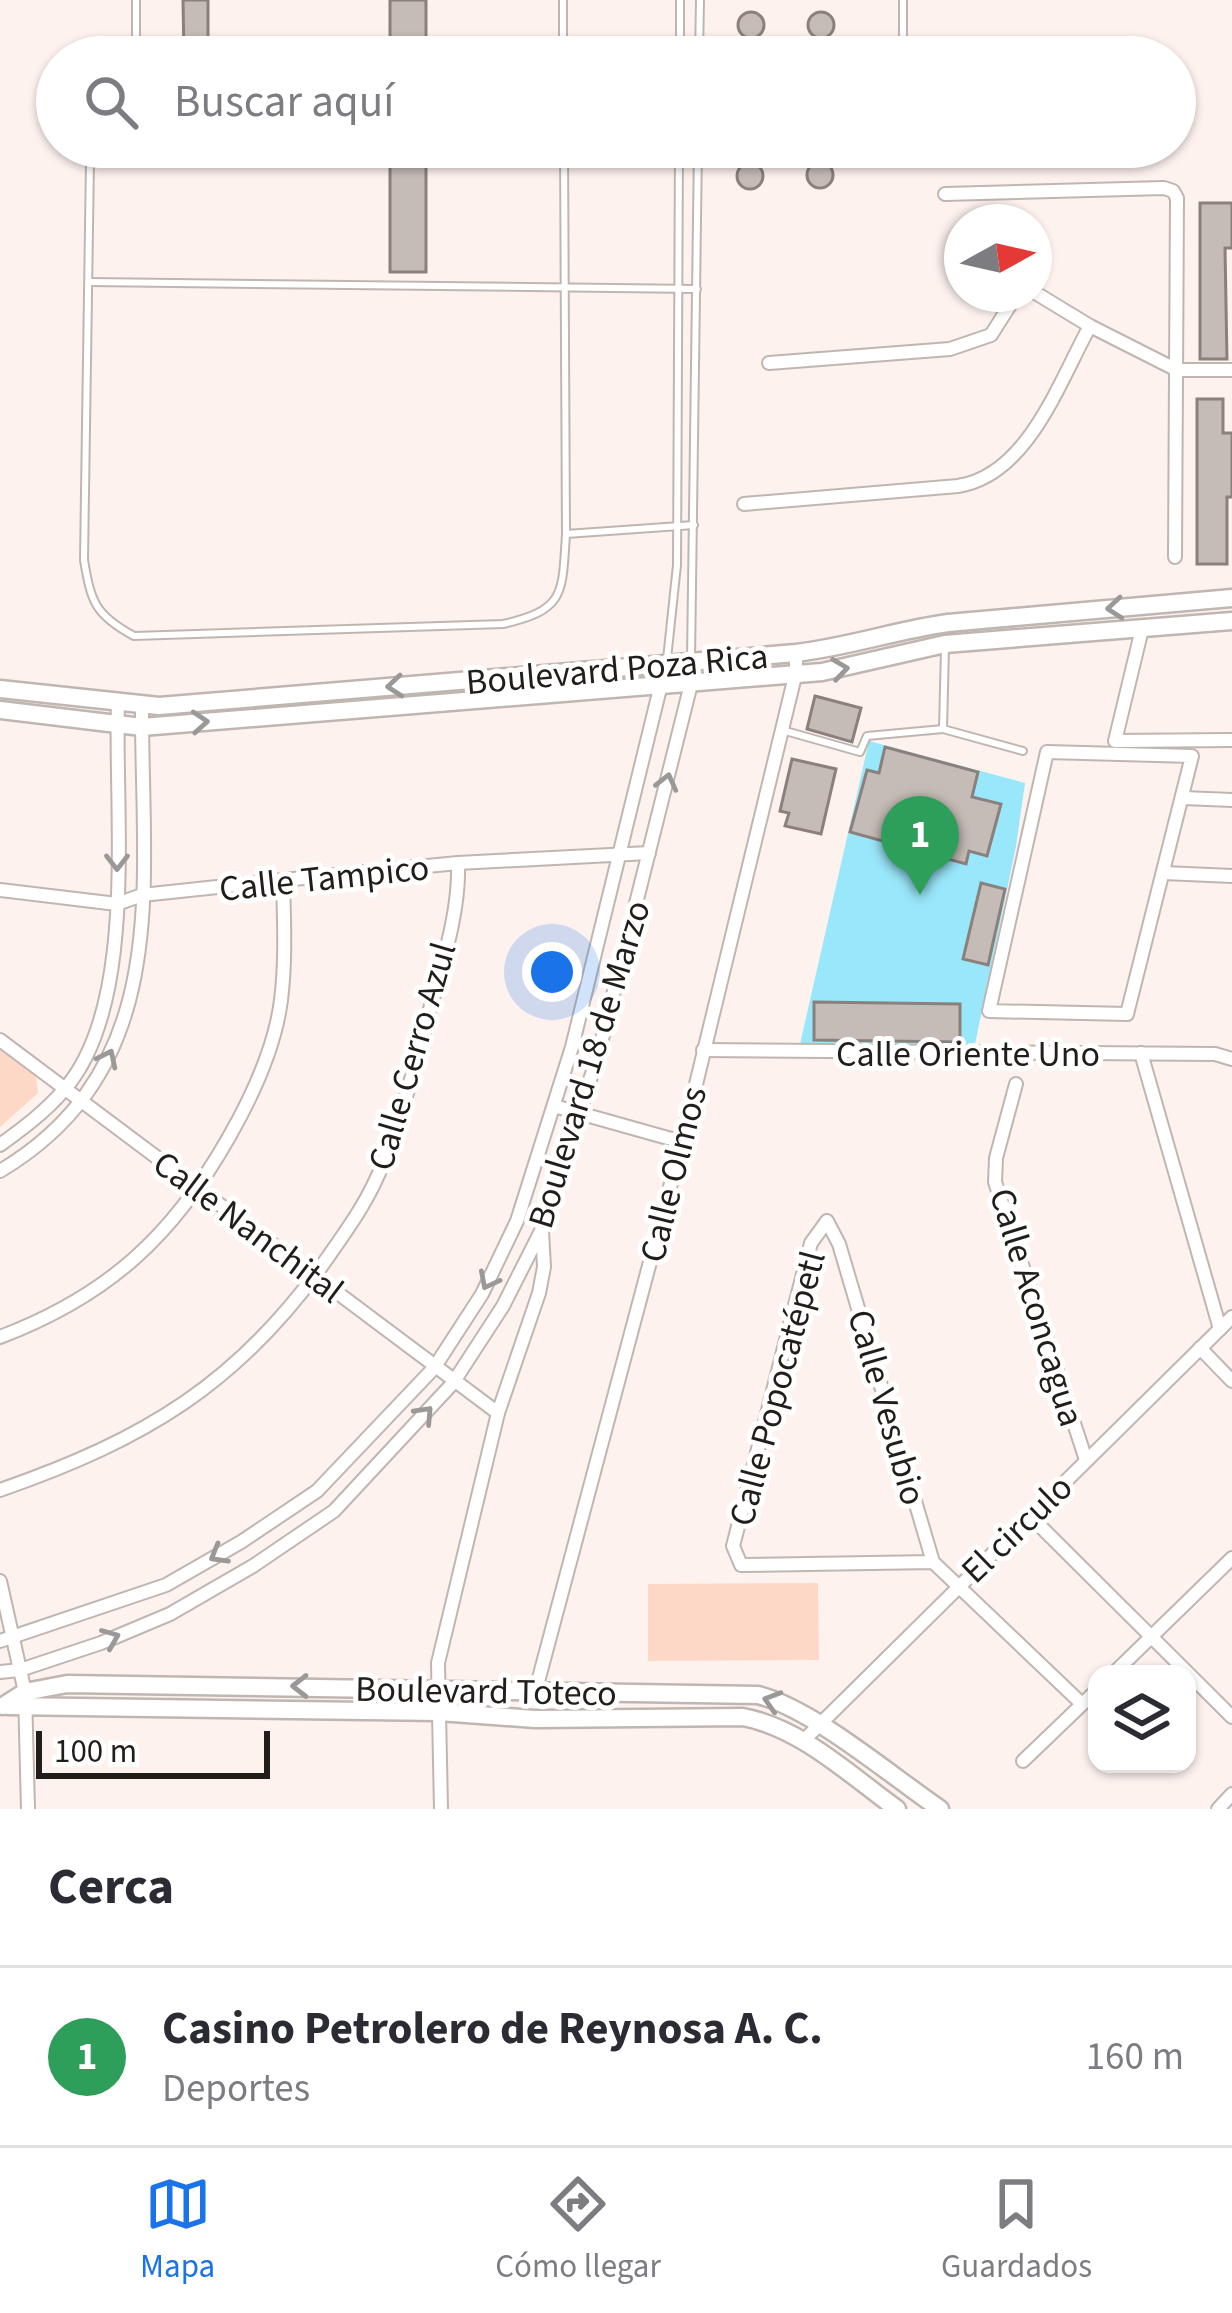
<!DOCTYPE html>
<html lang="es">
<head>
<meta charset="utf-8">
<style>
	body { margin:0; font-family:"Source Sans 3",sans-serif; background:#f2f2f3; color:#2b2b33 }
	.controls { position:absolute; right:36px; bottom:36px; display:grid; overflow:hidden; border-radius:24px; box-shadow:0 3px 9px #0004 }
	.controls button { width:108px; height:108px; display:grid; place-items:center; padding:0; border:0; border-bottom:3px solid #e1e1e2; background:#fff; color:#2b2b33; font:60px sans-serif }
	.compass { position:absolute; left:944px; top:204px; width:108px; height:108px; border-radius:50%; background:#fff; box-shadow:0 3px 9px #0004; rotate:82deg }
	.scale { position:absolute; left:36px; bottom:30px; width:234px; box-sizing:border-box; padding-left:12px; border:6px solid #201d1b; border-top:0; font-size:33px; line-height:42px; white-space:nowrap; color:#201d1b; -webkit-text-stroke:9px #fff; paint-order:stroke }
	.you { position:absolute; left:552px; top:972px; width:42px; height:42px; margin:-30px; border:9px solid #fff; border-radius:50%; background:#1a73e8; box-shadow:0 0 0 18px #1a73e833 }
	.badge { display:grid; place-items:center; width:78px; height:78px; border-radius:50%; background:#1a73e8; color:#fff; font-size:39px; font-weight:700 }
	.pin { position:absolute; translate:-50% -99px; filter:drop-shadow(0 3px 6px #0008) }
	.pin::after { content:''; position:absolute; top:63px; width:42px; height:36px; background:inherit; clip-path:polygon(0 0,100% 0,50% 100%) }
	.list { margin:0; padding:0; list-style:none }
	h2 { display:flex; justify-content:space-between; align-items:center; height:156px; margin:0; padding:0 48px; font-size:51px }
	h2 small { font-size:39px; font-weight:400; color:#7c7c81 }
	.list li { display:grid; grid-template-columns:78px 1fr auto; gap:36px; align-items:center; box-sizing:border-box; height:180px; padding:0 48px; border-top:3px solid #e1e1e2 }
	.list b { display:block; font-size:45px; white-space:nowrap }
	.list p { margin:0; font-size:39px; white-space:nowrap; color:#7c7c81 }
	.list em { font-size:39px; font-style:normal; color:#7c7c81 }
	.icon { flex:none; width:66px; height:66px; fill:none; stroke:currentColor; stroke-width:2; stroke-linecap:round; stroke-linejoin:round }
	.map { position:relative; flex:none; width:1232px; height:1809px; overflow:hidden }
	.search { position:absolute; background:#fff; box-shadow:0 3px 9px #0004; left:36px; right:36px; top:36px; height:132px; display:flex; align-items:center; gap:30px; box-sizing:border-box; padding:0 42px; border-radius:66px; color:#7c7c81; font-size:45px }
	.sheet { height:336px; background:#fff }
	nav { display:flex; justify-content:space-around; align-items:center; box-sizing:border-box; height:168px; border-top:3px solid #e1e1e2; background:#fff; font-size:33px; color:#7c7c81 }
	nav a { display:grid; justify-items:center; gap:6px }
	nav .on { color:#1a73e8 }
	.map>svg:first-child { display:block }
	.green { fill:#fed8c7 }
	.water { fill:#99e7fa }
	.building { fill:#c5bbb7; stroke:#8a807c; stroke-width:3 }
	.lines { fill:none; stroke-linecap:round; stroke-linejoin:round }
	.lane-casing { stroke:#c0b6b1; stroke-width:10 }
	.street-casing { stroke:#c0b6b1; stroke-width:16 }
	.secondary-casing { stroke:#c0b6b1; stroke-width:21 }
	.lane { stroke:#fff; stroke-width:6 }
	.street { stroke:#fff; stroke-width:12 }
	.secondary { stroke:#fff; stroke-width:16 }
	.oneway { stroke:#9b9998 }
	.labels { text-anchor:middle; stroke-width:10; stroke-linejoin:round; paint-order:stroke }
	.street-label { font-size:36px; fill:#201d1b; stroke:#fff }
</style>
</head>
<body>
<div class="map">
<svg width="1232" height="1809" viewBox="0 0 1232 1809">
	<rect width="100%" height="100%" fill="#fdf2ee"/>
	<g class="green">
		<polygon points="0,1049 36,1077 38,1093 0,1127"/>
		<polygon points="818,1583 819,1660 648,1661 648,1584"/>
	</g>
	<polygon class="water" points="869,741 1025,783 1016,846 974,1049 894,1044 800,1044"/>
	<g class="building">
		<polygon points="183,0 208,0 208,57 184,57"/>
		<rect x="390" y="0" width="36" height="57"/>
		<circle cx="751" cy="25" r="13"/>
		<circle cx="821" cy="25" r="13"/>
		<rect x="390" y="147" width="36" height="125"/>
		<circle cx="820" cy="175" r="13"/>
		<circle cx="750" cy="176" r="13"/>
		<polygon points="1200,203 1232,203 1232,248 1225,248 1227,359 1200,359"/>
		<polygon points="1197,399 1223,399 1223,433 1232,433 1232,497 1227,497 1227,564 1197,564"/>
		<polygon points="815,696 861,708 852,742 807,729"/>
		<polygon points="885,747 978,772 972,797 1001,804 987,856 969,851 966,864 850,832 867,770 879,773"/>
		<polygon points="792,759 836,769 821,834 785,826 789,813 780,811"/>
		<polygon points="981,883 1005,889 988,965 963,959"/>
		<polygon points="814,1002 960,1004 960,1042 814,1040"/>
	</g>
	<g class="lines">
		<g class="lane-casing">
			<g id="lane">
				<polyline points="563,0 563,57"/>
				<polyline points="903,0 903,57"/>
				<polyline points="136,57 136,0"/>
				<polyline points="680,57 680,0"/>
				<polyline points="699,57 700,0"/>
				<path d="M 100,147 L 90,161 L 84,560 C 91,602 95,615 134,636 L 503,624 C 566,610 562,593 566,534 L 564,147"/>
				<polyline points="90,282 697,289"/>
				<polyline points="566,534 694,525"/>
				<polyline points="945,648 943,729 1023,751"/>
				<polyline points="667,659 677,565 679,147"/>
				<polyline points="691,659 698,147"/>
				<polyline points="782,730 860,752 867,736 943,729"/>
			</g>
		</g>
		<g class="street-casing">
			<g id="street">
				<polyline points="945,194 1164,188 1173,191 1177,198 1175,557"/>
				<polyline points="1034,292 1090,326 1177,370 1232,370"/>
				<polyline points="769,363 950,349 991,335 1017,294"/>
				<path d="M 744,504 L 958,486 C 1028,475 1059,382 1090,326"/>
				<polyline points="1142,629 1115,741 1232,740"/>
				<polygon points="1047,752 1192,756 1127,1014 989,1011"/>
				<polyline points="1183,798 1232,800"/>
				<polyline points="1164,873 1232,876"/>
				<polyline points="0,890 117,904 142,895 283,880 458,863 649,853"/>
				<polyline points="0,1040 498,1413"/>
				<polyline points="703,1050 1215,1054 1232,1059"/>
				<polyline points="1141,1053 1220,1329"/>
				<polyline points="1016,1084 996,1158 995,1182 1086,1460"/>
				<polyline points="554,1106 682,1142"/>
				<path d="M 0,1145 C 22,1129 45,1112 63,1091 C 139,1007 114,811 118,703"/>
				<path d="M 0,1171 C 176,1066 141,881 142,705"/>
				<path d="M 0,1337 C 108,1296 173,1236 229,1137 C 253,1095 275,1048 281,1000 C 286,961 284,920 283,880"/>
				<polyline points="1200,1348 1232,1381"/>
				<path d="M 0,1490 C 144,1440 239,1384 328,1257 C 349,1227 370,1198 383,1163 C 401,1119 414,1071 426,1024 C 439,973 460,916 458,863"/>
				<polyline points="1030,1516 1232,1717"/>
				<polyline points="933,1562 741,1565 733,1546 811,1243 827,1221 839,1244 933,1562 1082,1704"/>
				<polyline points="0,1581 25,1692 28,1809"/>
				<polyline points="0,1641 166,1585 241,1542 317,1491 434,1368 482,1294 517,1221 572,1047 666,664"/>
				<polyline points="0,1672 20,1670 101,1643 170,1614 253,1566 334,1511 453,1383 503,1306 542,1229 598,1055 691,684 691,662"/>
				<polyline points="1113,1674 1232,1558"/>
				<polyline points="535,1693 682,1142 796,672 796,653"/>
				<polyline points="802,1742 1232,1317"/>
				<polyline points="1023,1761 1097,1690"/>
				<polyline points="441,1809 438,1663 498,1413 539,1293 544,1267 542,1231"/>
				<polyline points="1218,1809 1232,1794"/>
			</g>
		</g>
		<g class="secondary-casing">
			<g id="secondary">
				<path d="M 0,689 L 159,706 L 796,653 C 848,647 897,630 948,623 L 1232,598"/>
				<polyline points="0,710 142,727 822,672 945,644 1232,621"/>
				<path d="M 3,1706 L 25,1692 L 67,1684 L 758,1695 C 813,1709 890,1775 940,1809"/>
				<path d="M 8,1706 L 439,1712 L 535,1719 L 743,1717 C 801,1728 850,1775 897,1809"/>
			</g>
		</g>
		<use href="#lane" class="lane"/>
		<use href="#street" class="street"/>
		<use href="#secondary" class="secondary"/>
	</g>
	<defs><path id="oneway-chevron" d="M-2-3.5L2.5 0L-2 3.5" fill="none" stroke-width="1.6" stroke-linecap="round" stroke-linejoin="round" transform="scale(3)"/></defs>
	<g class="oneway">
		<use href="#oneway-chevron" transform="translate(1115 608) rotate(175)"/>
		<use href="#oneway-chevron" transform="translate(840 669) rotate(-8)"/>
		<use href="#oneway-chevron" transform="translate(395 686) rotate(175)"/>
		<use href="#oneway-chevron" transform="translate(200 722) rotate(-4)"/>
		<use href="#oneway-chevron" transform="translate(667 782) rotate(-76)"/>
		<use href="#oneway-chevron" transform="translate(117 862) rotate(90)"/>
		<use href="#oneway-chevron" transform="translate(108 1058) rotate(-64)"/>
		<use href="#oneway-chevron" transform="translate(488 1281) rotate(117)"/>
		<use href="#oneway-chevron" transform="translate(425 1414) rotate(-47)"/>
		<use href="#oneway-chevron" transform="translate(218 1555) rotate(150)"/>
		<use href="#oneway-chevron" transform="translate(111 1638) rotate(-22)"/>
		<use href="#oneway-chevron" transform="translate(300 1686) rotate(-180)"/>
		<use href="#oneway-chevron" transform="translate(772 1701) rotate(-163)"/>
	</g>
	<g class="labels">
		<g class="street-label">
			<text transform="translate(617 668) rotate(-5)" y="13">Boulevard Poza Rica</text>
			<text transform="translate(324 877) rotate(-6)" y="13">Calle Tampico</text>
			<text x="968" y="1066">Calle Oriente Uno</text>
			<text transform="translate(411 1056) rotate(-74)" y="13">Calle Cerro Azul</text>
			<text transform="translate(588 1064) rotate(-73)" y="13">Boulevard 18 de Marzo</text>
			<text transform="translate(672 1174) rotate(-76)" y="13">Calle Olmos</text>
			<text transform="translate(249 1226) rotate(37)" y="13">Calle Nanchital</text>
			<text transform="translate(1038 1307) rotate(73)" y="13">Calle Aconcagua</text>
			<text transform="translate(776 1388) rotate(-75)" y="13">Calle Popocatépetl</text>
			<text transform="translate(888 1407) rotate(74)" y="13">Calle Vesubio</text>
			<text transform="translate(1016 1528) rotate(-44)" y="13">El circulo</text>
			<text transform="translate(486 1690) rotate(1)" y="13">Boulevard Toteco</text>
		</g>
	</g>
</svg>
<div class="controls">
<button><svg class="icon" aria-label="layers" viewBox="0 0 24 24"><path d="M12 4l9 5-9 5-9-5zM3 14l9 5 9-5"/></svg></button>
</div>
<svg class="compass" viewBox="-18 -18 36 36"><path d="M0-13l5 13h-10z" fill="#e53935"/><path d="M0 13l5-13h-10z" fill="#7c7c81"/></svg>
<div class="scale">100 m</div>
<div class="you"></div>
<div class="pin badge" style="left:920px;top:895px;background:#2e9e5b">1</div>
<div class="search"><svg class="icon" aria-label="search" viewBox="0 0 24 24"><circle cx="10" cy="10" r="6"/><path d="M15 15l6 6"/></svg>Buscar aquí</div>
</div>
<section class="sheet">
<h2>Cerca<small></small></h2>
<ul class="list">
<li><span class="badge" style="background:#2e9e5b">1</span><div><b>Casino Petrolero de Reynosa A. C.</b><p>Deportes</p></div><em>160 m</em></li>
</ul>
</section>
<nav>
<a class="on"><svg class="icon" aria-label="map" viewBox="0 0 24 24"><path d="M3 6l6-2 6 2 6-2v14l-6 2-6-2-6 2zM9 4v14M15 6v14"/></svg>Mapa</a>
<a><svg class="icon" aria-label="directions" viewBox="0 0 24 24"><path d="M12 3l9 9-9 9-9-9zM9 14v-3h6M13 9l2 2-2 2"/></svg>Cómo llegar</a>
<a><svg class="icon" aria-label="saved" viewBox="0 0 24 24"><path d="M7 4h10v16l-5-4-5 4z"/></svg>Guardados</a>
</nav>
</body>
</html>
